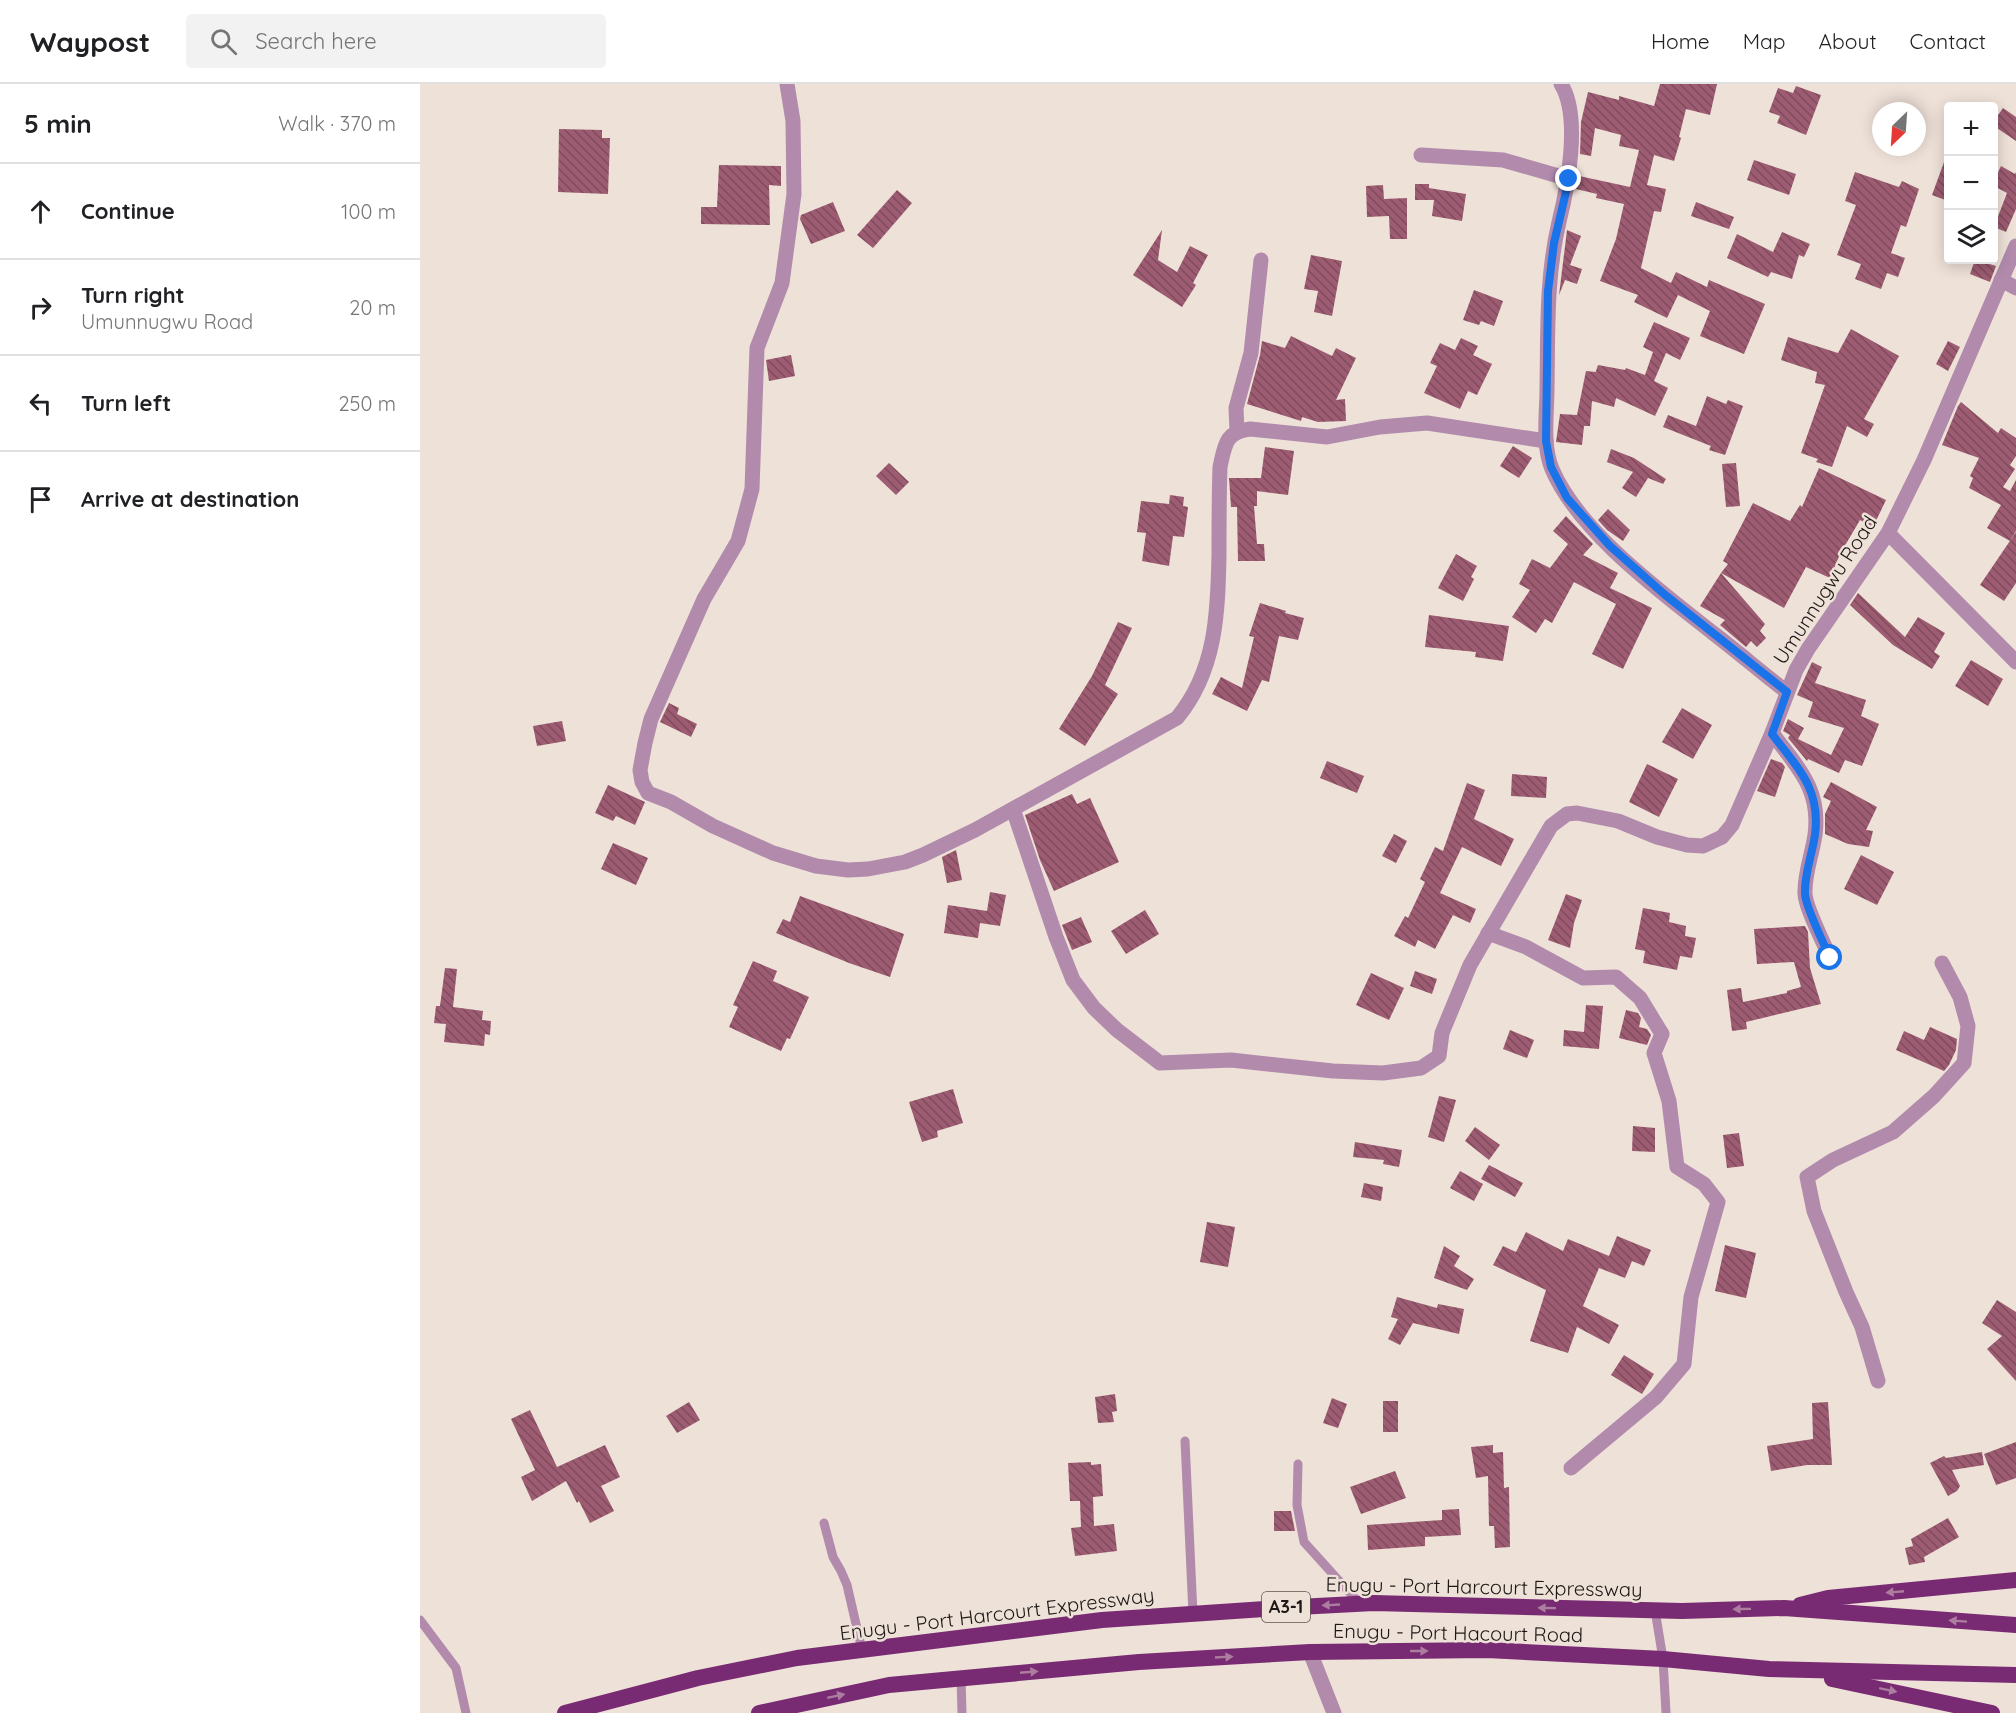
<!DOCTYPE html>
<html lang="en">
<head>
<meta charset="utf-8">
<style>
	body { margin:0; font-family:Quicksand,sans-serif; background:#f2f2f2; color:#202124 }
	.controls { position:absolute; right:18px; top:18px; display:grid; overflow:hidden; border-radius:6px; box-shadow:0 3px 15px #0003 }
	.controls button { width:54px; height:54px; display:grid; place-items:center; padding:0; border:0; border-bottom:2px solid #e0e0e0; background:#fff; color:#202124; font:30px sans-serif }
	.compass { position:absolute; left:1452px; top:18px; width:54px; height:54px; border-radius:50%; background:#fff; box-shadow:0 3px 15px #0003; rotate:205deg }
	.stop { position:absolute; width:18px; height:18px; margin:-14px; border:4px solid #1a73e8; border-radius:50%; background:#fff }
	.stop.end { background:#1a73e8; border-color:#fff; box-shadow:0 2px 6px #0008 }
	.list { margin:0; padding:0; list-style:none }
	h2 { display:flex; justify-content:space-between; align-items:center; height:78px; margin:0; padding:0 24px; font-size:26px }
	h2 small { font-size:20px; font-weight:400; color:#757577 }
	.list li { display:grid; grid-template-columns:39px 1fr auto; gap:18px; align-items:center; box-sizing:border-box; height:96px; padding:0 24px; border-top:2px solid #e0e0e0 }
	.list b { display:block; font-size:22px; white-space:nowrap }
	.list p { margin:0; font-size:20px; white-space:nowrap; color:#757577 }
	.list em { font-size:20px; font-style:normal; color:#757577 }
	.icon { flex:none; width:33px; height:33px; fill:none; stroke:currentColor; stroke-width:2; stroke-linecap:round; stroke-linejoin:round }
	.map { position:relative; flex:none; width:1596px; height:1629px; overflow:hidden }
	header { display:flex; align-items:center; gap:36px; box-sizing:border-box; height:84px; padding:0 30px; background:#fff; border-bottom:2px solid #e0e0e0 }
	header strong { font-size:28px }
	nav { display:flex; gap:33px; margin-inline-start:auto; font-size:21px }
	.search { width:420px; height:54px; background:#f2f2f2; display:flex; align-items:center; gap:15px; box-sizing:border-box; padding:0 21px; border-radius:6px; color:#757577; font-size:22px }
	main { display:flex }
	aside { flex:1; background:#fff }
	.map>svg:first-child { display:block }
	.building { fill:url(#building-back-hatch) }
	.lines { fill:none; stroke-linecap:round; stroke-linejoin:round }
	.service { stroke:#b18aac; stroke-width:9 }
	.minor { stroke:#b18aac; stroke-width:15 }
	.trunk { stroke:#782b72; stroke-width:16 }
	.oneway { fill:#ad7da0 }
	.route { stroke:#1a73e8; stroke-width:8 }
	.labels { text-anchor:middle; stroke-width:5; stroke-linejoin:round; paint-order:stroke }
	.shield { fill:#eee1d8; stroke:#5c5450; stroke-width:1.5 }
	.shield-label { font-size:18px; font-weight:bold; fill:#1d1815 }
	.street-label { font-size:20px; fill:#1d1815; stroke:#eee1d8 }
</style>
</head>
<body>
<header>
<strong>Waypost</strong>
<div class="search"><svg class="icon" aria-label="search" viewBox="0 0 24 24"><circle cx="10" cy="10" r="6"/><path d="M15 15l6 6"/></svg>Search here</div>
<nav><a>Home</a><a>Map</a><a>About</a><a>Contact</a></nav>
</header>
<main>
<aside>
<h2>5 min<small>Walk · 370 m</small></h2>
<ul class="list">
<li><svg class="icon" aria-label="ahead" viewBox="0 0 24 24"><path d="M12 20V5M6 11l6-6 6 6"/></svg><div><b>Continue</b></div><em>100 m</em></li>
<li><svg class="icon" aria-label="right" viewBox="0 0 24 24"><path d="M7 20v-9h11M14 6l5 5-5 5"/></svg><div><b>Turn right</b><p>Umunnugwu Road</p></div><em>20 m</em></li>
<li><svg class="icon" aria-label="left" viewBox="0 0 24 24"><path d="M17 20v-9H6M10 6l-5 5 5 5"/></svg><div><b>Turn left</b></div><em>250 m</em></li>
<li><svg class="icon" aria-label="arrive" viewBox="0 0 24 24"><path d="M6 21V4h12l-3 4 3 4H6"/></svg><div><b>Arrive at destination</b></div></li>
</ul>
</aside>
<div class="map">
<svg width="1596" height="1629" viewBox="0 0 1596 1629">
	<defs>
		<pattern id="building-back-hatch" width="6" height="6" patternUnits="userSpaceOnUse" patternTransform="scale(1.5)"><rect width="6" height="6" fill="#9d5c72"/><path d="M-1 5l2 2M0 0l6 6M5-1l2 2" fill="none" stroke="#7f4b5c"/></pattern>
	</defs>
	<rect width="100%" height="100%" fill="#eee1d8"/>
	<g class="building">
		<polygon points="1240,0 1297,0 1290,31 1266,25 1259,53 1261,54 1254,77 1234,71 1227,101 1246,105 1241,128 1234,127 1221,184 1251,199 1256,188 1287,203 1289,196 1345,220 1324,270 1280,252 1290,227 1258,211 1247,234 1214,218 1218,211 1180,197 1196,155 1204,120 1176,114 1177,110 1156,105 1159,92 1210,103 1219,66 1199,62 1201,51 1175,44 1171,72 1160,70 1161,38 1168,8 1199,16 1199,12 1234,22"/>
		<polygon points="1376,2 1401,11 1386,51 1357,39 1360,32 1349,28 1358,4 1373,9"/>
		<polygon points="1583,24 1596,33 1596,57 1574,42 1574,37"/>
		<polygon points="139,45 182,46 182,54 190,54 188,110 138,108"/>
		<polygon points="1527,70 1528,70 1528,117 1512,111"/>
		<polygon points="1334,76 1376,90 1369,111 1327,96"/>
		<polygon points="299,81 361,82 361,102 349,101 350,141 281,140 281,123 297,123"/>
		<polygon points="1581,82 1595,90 1596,88 1596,125 1586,148 1574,143 1587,109 1574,102 1574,97"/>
		<polygon points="1435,88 1479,103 1482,97 1499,105 1486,143 1481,141 1471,169 1485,174 1478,193 1467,189 1461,205 1435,195 1441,180 1417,171 1436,121 1425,117"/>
		<polygon points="995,100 1009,100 1009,104 1046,110 1042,137 1012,132 1014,116 995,116"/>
		<polygon points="963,101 964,115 987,114 987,155 970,155 969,132 947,133 946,102"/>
		<polygon points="477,106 492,119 453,164 437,151"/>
		<polygon points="413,118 425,147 391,160 380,135 381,131"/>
		<polygon points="1276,118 1314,133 1309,145 1271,132"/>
		<polygon points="742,146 738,176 757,188 770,162 788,171 773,199 776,201 762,223 713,191"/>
		<polygon points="1147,146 1161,152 1150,181 1162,185 1157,200 1145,196 1139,211"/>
		<polygon points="1362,148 1390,160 1384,173 1379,171 1372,195 1351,188 1348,193 1307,174 1317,150 1353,168"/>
		<polygon points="891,171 922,177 912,232 894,228 898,207 884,205"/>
		<polygon points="1555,176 1576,182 1570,198 1550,190"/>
		<polygon points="1054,206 1083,217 1074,242 1061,237 1059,241 1043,236"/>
		<polygon points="1234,238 1270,254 1260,276 1246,269 1234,297 1248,304 1235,332 1196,314 1194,323 1172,317 1170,342 1164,342 1162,361 1136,358 1140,330 1157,331 1166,287 1176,288 1175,290 1178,281 1205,286 1206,284 1225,291 1233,268 1223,263"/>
		<polygon points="1431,245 1479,272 1444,335 1454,340 1447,353 1427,342 1412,383 1396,378 1398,375 1381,369 1405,301 1395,299 1397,288 1361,276 1368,253 1418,269"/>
		<polygon points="871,252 912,272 916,264 936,274 916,316 925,315 926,337 898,338 882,333 881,337 827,320 840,271 842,257 865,264"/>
		<polygon points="1041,254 1058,262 1053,271 1072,280 1057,311 1048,307 1040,325 1004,309 1017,282 1010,279 1020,259 1035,266"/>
		<polygon points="1528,257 1540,263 1528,287 1516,280"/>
		<polygon points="371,271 375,292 349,297 346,276"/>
		<polygon points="1287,312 1306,320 1308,316 1323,322 1305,371 1289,366 1291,362 1243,343 1248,331 1276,342"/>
		<polygon points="1541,318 1578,349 1581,344 1596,354 1596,372 1590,381 1595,385 1583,403 1590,407 1596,396 1596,447 1590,457 1567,444 1581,421 1549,404 1553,394 1550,392 1559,374 1522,361 1538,322"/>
		<polygon points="1093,362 1112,374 1099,394 1080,382"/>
		<polygon points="845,363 874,367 868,411 837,407 837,422 834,422 837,460 844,460 845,477 818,477 817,423 811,423 809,394 841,394"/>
		<polygon points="1191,365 1214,374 1246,395 1243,400 1228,394 1216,413 1202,404 1213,388 1187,378"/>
		<polygon points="469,379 489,398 476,411 456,392"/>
		<polygon points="1316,379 1320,422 1306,423 1302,380"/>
		<polygon points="1399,384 1466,416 1453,443 1440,436 1420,470 1410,494 1386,483 1364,524 1301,489 1308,480 1303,477 1333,419 1370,437 1380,421 1382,423"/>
		<polygon points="750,411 764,413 763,422 768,423 764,453 753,452 749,482 722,477 726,449 717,448 721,417 749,420"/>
		<polygon points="1188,425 1210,446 1203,457 1187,446 1178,436"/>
		<polygon points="1146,432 1173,460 1163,471 1198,489 1190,504 1232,524 1203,585 1172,570 1196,520 1154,498 1132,539 1125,535 1116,549 1092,533 1110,506 1099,500 1112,475 1130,484 1148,460 1133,447"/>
		<polygon points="1596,448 1596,499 1584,517 1560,501"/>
		<polygon points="1036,470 1057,482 1051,493 1054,495 1043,517 1018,504"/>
		<polygon points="1301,489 1345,540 1340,547 1346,554 1337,563 1331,557 1326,563 1300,541 1305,536 1280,522"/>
		<polygon points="1438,509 1485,553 1498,533 1525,549 1514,568 1520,572 1512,585 1473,561 1430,521"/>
		<polygon points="840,519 866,527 865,529 884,534 878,556 859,552 849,598 842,596 827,627 792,610 801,593 822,604 834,553 829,552"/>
		<polygon points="1009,531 1089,542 1083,577 1055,573 1056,568 1005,563"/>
		<polygon points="698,538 712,544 685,601 698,610 665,662 639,645 672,592"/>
		<polygon points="1551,576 1583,595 1568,622 1535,602"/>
		<polygon points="1392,578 1402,583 1395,599 1446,616 1441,632 1459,640 1442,682 1425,676 1419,689 1388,675 1387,677 1368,654 1370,651 1377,655 1363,647 1368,635 1384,644 1378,655 1411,671 1424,644 1388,633 1393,618 1377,611"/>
		<polygon points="249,619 259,624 257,630 277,640 271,653 240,638"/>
		<polygon points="1262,624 1292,641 1273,675 1242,658"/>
		<polygon points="142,637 146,657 117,662 113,642"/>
		<polygon points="1351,675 1362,679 1365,683 1355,713 1337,707"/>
		<polygon points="907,677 944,692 937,709 900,694"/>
		<polygon points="1227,680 1258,695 1239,733 1209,718"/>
		<polygon points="1092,690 1127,693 1126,714 1091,712"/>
		<polygon points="1411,698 1457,723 1446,746 1453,747 1449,763 1428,760 1405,750 1405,730 1411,717 1403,713"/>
		<polygon points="1047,699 1065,706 1054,735 1094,755 1081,782 1042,763 1020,809 1056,825 1050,839 1033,831 1015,865 998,856 995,863 974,852 985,832 988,834 1005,798 1000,795 1015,763 1023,767"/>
		<polygon points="188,701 225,718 215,741 196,732 193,737 175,729"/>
		<polygon points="652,710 657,720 670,714 699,778 634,807 620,776 605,731"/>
		<polygon points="974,750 987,757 976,779 962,772"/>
		<polygon points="193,759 228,774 216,801 181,785"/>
		<polygon points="536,766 542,796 527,799 522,773"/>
		<polygon points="1441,771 1474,788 1457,821 1424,805"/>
		<polygon points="570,808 586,811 580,842 560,839 558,854 524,849 528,821 567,827"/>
		<polygon points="1146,810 1162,816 1154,839 1150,864 1128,856"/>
		<polygon points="380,812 484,850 470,893 429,879 356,849 363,835 370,838"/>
		<polygon points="1223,824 1250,829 1249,838 1266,842 1265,852 1276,854 1272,874 1260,872 1257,886 1223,879 1225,867 1215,865"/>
		<polygon points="725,826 739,850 706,870 691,847"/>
		<polygon points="661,833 672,858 652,866 642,841"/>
		<polygon points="1385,842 1388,848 1390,884 1401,920 1326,938 1327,945 1312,947 1307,906 1321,904 1323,918 1367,909 1367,907 1381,903 1374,878 1337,880 1334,845"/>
		<polygon points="333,877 357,887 353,897 389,913 370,955 367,954 361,967 309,943 318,923 313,921"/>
		<polygon points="25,884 37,885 33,923 63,927 62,936 71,937 70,951 65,950 64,962 24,958 26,940 14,939 16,922 20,922"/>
		<polygon points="995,887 1017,895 1012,910 990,902"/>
		<polygon points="951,889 984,904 969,936 936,921"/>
		<polygon points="1166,921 1183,922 1179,965 1143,962 1144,946 1164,948"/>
		<polygon points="1206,926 1218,929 1221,934 1219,943 1227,945 1231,951 1227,961 1199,954"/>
		<polygon points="1510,943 1537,955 1536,966 1529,981 1524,987 1476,966 1484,947 1504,956"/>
		<polygon points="1090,946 1114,956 1107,974 1083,965"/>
		<polygon points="533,1005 543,1039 517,1047 518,1053 502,1058 489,1018"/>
		<polygon points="1019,1012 1036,1016 1024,1058 1008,1053"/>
		<polygon points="1213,1042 1235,1044 1235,1068 1212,1067"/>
		<polygon points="1055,1043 1080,1061 1069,1076 1045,1057"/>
		<polygon points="1319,1049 1324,1082 1307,1084 1303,1051"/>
		<polygon points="935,1058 982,1066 979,1083 963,1080 964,1076 933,1073"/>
		<polygon points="1069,1081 1103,1099 1095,1113 1061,1095"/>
		<polygon points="1040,1087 1063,1100 1054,1117 1030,1104"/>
		<polygon points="944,1099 963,1103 961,1117 941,1113"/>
		<polygon points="787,1138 815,1143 808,1183 780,1178"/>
		<polygon points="1106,1148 1143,1167 1148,1155 1189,1172 1197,1152 1231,1166 1224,1182 1212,1177 1205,1194 1179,1184 1163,1222 1199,1241 1189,1260 1157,1243 1148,1269 1110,1257 1126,1206 1073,1181 1083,1162 1096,1168"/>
		<polygon points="1305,1161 1336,1169 1326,1214 1295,1207"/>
		<polygon points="1024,1162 1040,1172 1034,1182 1054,1195 1047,1206 1014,1194"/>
		<polygon points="977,1213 1017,1224 1018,1220 1044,1225 1039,1250 993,1239 980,1261 968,1255 978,1235 971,1233"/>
		<polygon points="1577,1216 1596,1228 1596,1297 1567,1265 1582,1252 1562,1239"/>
		<polygon points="1204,1271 1234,1290 1222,1310 1191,1291"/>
		<polygon points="695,1310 697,1327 692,1328 694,1338 678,1339 675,1313"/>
		<polygon points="912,1314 927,1320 918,1344 903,1339"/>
		<rect x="963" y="1317" width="15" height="31"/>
		<polygon points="269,1318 280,1336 257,1349 246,1332"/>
		<polygon points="1408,1318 1412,1381 1387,1381 1351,1387 1347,1362 1393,1355 1392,1319"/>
		<polygon points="110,1326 137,1383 185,1361 200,1393 181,1402 194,1427 170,1439 159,1417 157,1419 146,1397 112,1417 101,1393 115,1386 91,1335"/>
		<polygon points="1596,1358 1596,1394 1576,1401 1564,1370"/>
		<polygon points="1073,1361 1073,1369 1083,1368 1084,1404 1089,1403 1090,1463 1075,1464 1074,1442 1069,1442 1068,1392 1056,1394 1051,1363"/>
		<polygon points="1562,1368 1564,1381 1532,1386 1540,1402 1537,1407 1528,1412 1510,1379 1524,1372 1526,1374"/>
		<polygon points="671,1378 671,1381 681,1380 683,1412 673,1413 674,1442 694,1440 697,1467 655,1472 651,1444 661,1443 660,1417 650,1417 648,1379"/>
		<polygon points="975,1387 986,1414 941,1430 930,1403"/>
		<polygon points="1039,1425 1041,1451 1005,1453 1005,1462 948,1466 947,1441 1022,1436 1022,1426"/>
		<polygon points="854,1427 871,1427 875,1447 854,1447"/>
		<polygon points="1528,1434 1539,1453 1504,1473 1505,1478 1489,1481 1485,1464 1493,1462 1491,1455"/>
	</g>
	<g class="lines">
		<g class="service">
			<polyline points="765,1357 773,1530"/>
			<polyline points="878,1380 877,1421 884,1458 940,1520"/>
			<polyline points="404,1439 413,1473 421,1487 427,1501 442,1566"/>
			<polyline points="1235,1526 1243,1575 1246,1629"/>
			<polyline points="0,1536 36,1584 46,1629"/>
			<polyline points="541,1594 542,1629"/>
		</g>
		<g class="minor">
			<path d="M 367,0 L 373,37 L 374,110 L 362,199 L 337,264 L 332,405 L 318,457 L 284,515 L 231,635 L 225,659 L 220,686 L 222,698 L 228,709 L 251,718 L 293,742 L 353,769 L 396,782 L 428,786 L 448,785 L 485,778 L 503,771 L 555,746 L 757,634 C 796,587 798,529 799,470 C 799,441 799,412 800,383 C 805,361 805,348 830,345 L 907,353 L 960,343 L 1007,339 L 1126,357"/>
			<path d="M 1141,0 C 1161,32 1148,102 1139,138 C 1126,193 1128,247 1127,304 C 1127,330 1122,361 1132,385 C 1159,448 1240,507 1293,549 C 1318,568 1342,589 1367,608"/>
			<polyline points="1001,71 1083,76 1149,95"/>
			<polyline points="1581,196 1596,204"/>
			<polyline points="817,347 816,324 831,269 841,176"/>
			<polyline points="1468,449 1596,578"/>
			<path d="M 1352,649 C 1378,684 1401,705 1395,751 C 1392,771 1384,791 1385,810 C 1386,825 1404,859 1410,874"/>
			<polyline points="593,725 636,853 653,896 674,924 697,946 740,979 811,976 913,987 963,989 1001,984 1019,972 1022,949 1050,881 1131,742 1147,730 1157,729 1198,737 1237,753 1267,761 1283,762 1302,753 1312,741 1352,649 1376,586 1388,565 1468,449 1504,376 1596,162"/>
			<polyline points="1068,849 1106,863 1163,894 1196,893 1220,914 1242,950 1234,969 1249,1017 1257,1083 1284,1100 1298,1118 1271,1213 1264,1280 1236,1313 1151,1384"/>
			<polyline points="1458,1297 1442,1243 1426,1208 1394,1127 1387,1093 1413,1076 1473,1048 1514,1012 1544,979 1548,942 1540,913 1522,879"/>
			<polyline points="890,1568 914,1629"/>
		</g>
		<g class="trunk">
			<polyline points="1380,1521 1408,1514 1596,1496"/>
			<polyline points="1412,1595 1572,1629"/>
			<polyline points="145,1629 278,1594 377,1574 682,1536 859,1524 954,1519 1262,1527 1364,1524 1596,1541"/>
			<polyline points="339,1629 469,1601 719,1578 890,1568 1067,1566 1243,1575 1349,1585 1596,1591"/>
		</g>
	</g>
	<defs><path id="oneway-solid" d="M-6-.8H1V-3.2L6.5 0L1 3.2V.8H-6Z" transform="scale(1.5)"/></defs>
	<g class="oneway">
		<use href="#oneway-solid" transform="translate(1475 1508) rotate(175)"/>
		<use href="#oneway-solid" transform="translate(911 1521) rotate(177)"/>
		<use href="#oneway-solid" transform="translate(1127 1524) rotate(-179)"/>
		<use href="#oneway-solid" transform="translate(1322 1525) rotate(179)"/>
		<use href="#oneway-solid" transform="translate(1538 1537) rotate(-176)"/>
		<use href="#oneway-solid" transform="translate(999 1567)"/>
		<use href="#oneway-solid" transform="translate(804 1573) rotate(-3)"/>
		<use href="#oneway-solid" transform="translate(609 1588) rotate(-5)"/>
		<use href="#oneway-solid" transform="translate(1468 1606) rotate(12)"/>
		<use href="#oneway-solid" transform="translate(416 1612) rotate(-12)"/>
	</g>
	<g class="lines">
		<path class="route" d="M 1149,95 L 1134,159 L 1128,207 L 1126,357 L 1131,383 L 1147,414 L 1190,462 L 1244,510 L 1367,608 L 1352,650 C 1378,684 1401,705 1395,751 C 1392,771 1384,791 1385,810 C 1386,825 1404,859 1410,874"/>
	</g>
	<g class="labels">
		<rect class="shield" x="842" y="1508" width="48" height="30" rx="4.5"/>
		<g class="shield-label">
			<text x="866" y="1529">A3-1</text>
		</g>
		<g class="street-label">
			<text transform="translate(1405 506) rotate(-57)" y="7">Umunnugwu Road</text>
			<text transform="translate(1064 1503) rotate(1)" y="7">Enugu - Port Harcourt Expressway</text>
			<text transform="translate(577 1530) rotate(-7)" y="7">Enugu - Port Harcourt Expressway</text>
			<text transform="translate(1038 1549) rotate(1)" y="7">Enugu - Port Hacourt Road</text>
		</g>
	</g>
</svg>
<div class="controls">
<button>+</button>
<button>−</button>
<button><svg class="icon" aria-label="layers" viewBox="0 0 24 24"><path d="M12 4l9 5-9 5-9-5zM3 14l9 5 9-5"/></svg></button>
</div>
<svg class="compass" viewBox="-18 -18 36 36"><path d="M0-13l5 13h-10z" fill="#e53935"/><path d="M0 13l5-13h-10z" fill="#757577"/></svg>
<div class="stop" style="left:1410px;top:874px"></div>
<div class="stop end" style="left:1149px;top:95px"></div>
</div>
</main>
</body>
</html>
